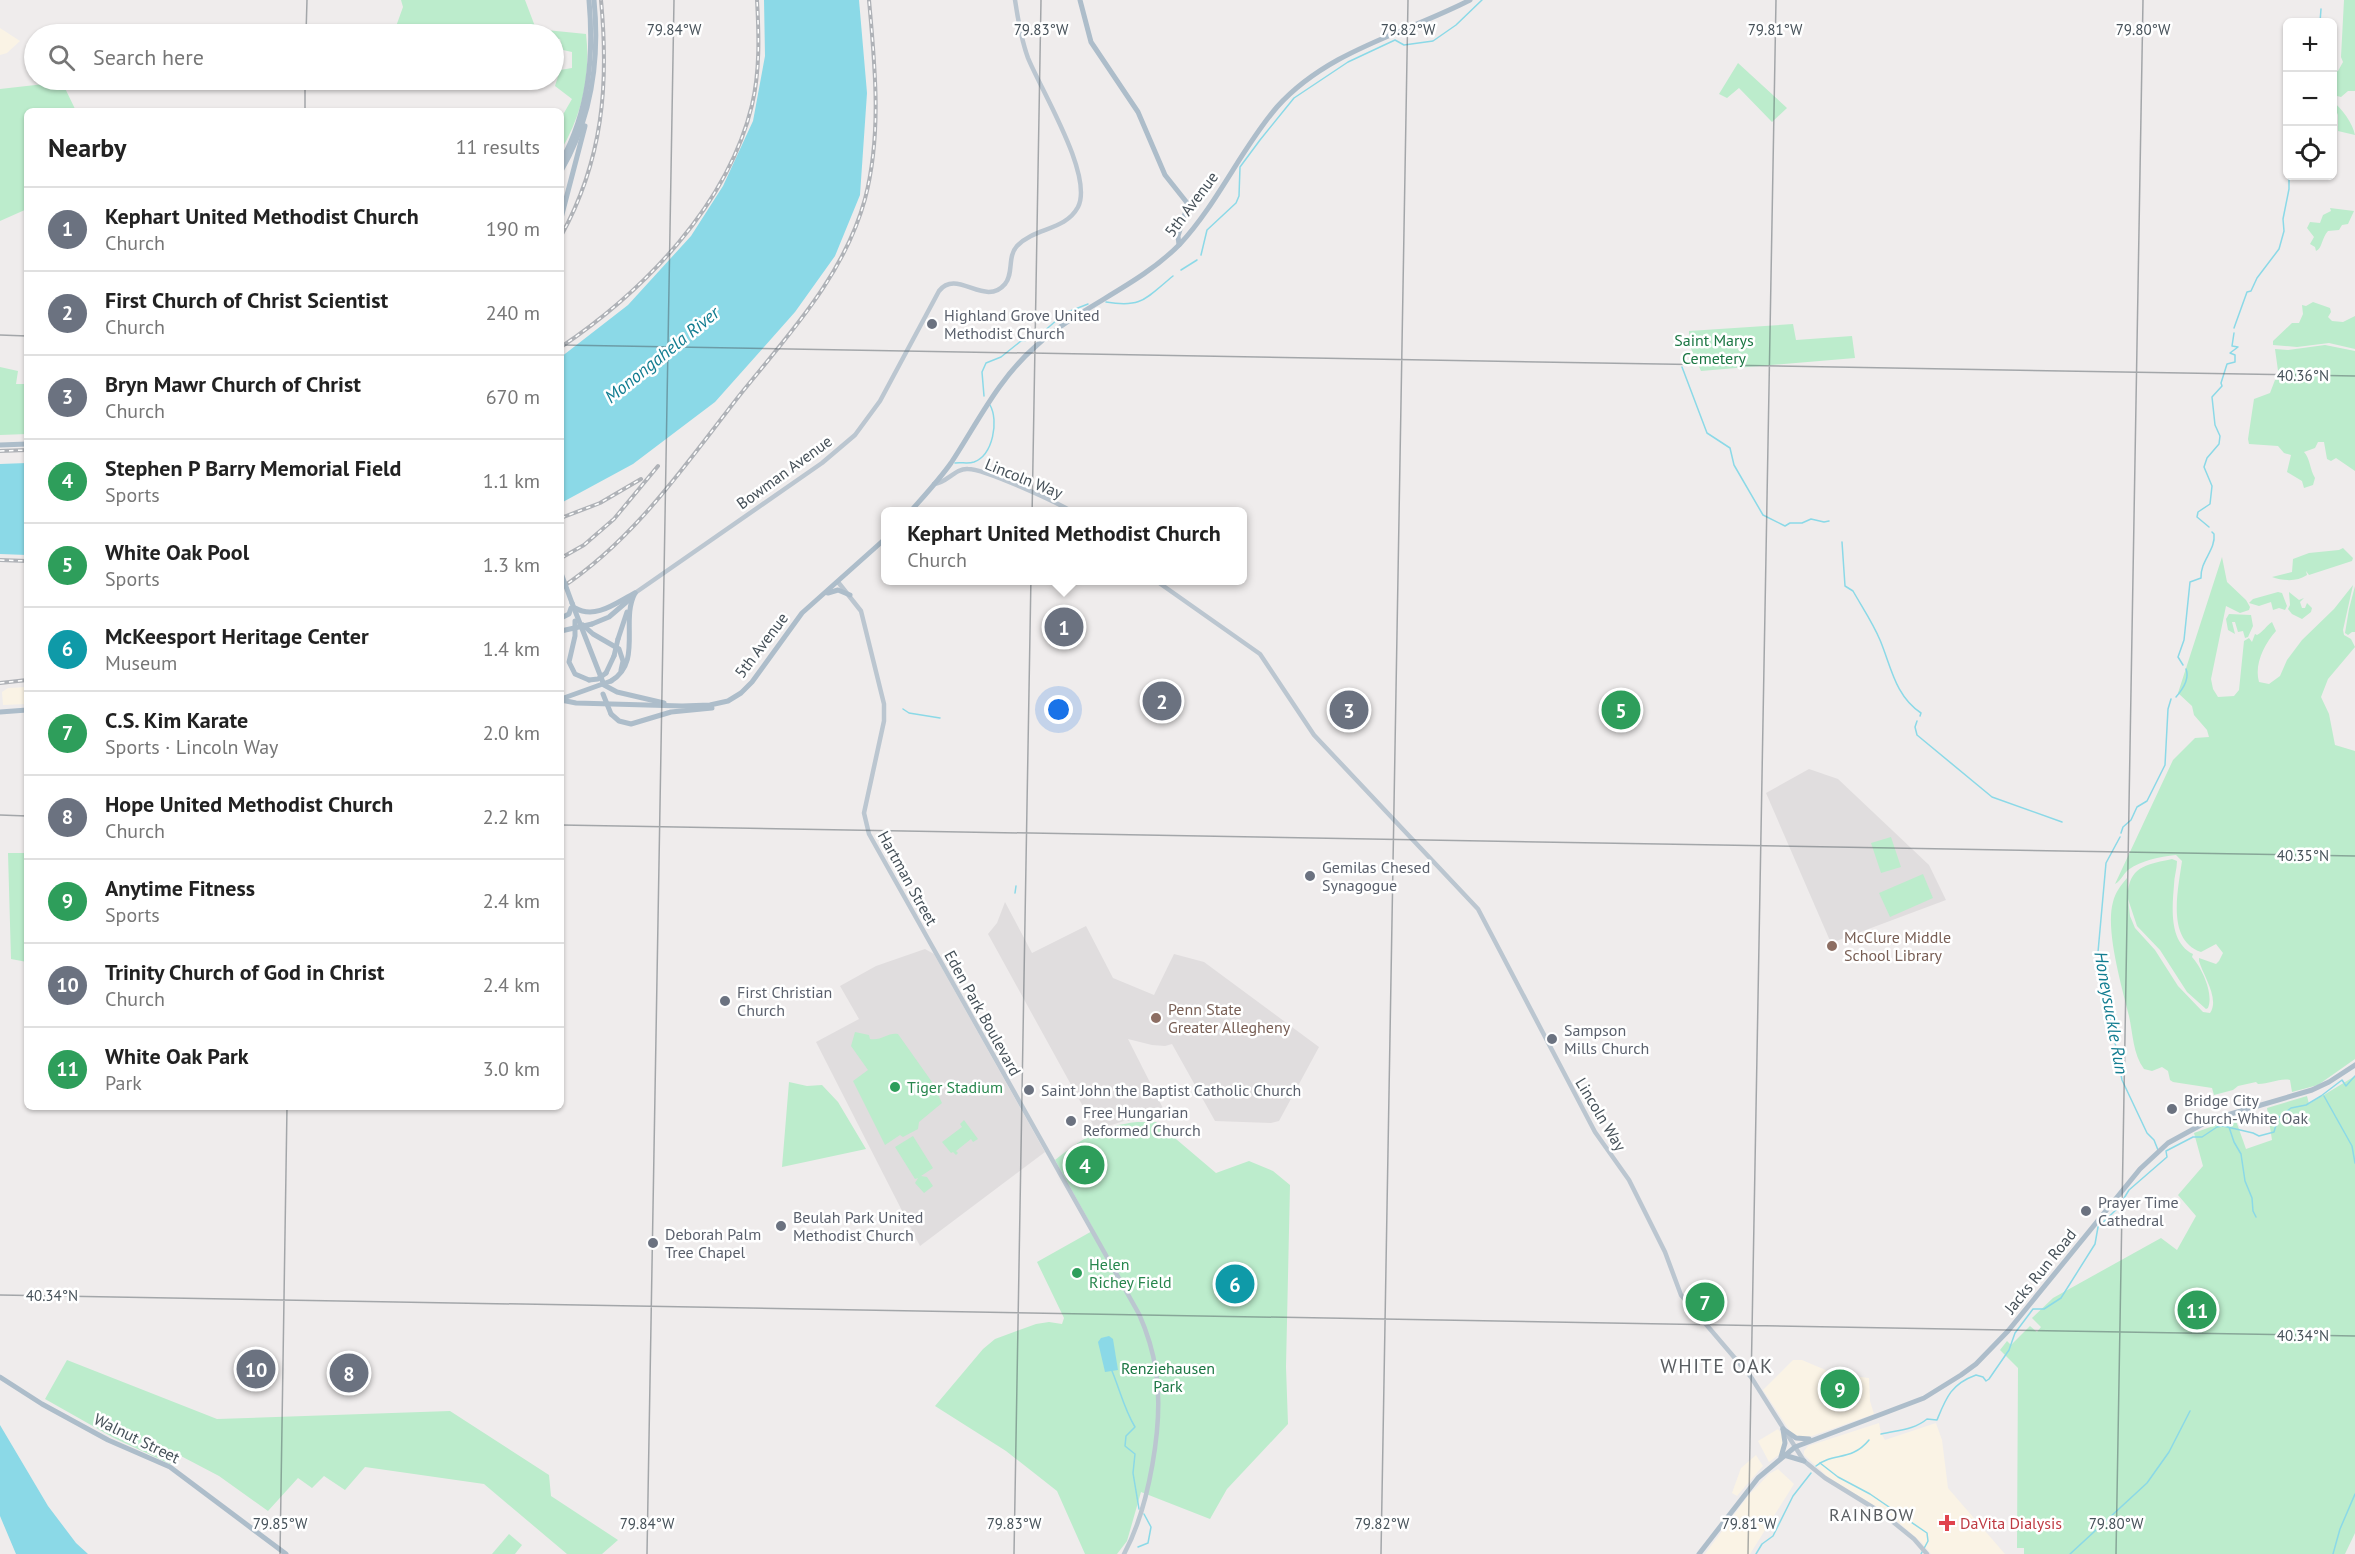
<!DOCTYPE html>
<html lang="en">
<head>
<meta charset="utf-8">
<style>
	body { margin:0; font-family:"PT Sans",sans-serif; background:#f6f6f6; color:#222 }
	.controls { position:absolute; right:18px; top:18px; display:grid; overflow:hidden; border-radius:9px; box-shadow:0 2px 4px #0004 }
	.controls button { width:54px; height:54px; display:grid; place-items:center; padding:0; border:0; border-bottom:2px solid #e0e0e0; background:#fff; color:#222; font:30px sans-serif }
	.you { position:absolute; left:1059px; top:710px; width:21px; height:21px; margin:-15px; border:4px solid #fff; border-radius:50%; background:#1a73e8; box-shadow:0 0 0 9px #1a73e833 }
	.badge { display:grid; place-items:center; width:39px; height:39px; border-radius:50%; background:#ea580c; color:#fff; font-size:20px; font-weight:700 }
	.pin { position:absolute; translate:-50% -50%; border:3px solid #fff; box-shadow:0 2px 6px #0006 }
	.popup { position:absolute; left:881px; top:507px; width:366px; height:78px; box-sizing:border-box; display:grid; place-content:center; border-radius:9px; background:#fff; filter:drop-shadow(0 2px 4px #0005); font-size:20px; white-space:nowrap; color:#767676 }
	.popup b { font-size:22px; color:#222 }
	.popup::after { content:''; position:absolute; left:50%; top:100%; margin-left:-12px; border:12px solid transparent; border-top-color:#fff }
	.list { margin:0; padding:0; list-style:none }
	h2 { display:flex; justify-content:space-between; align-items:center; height:78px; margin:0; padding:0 24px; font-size:26px }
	h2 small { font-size:20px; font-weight:400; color:#767676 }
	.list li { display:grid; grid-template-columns:39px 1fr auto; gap:18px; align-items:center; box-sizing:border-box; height:84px; padding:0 24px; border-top:2px solid #e0e0e0 }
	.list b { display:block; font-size:22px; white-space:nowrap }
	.list p { margin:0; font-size:20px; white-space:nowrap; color:#767676 }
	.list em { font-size:20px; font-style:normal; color:#767676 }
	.icon { flex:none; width:33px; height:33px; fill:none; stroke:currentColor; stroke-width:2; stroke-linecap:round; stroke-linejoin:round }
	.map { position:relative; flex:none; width:2355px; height:1554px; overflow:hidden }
	.search { position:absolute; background:#fff; box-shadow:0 2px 4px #0004; left:24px; top:24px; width:540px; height:66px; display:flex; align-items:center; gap:15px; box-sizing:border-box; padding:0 21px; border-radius:33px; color:#767676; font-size:22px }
	.panel { position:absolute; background:#fff; box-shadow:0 2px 4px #0004; left:24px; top:108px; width:540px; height:1002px; border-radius:9px }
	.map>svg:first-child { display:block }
	.commercial { fill:#faf3e5 }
	.education { fill:#e0ddde }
	.green { fill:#bceccc }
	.water { fill:#8bd9e7 }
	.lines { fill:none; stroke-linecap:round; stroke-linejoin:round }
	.stream { stroke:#8bd9e7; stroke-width:1.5 }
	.secondary { stroke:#bbc6d0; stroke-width:4.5 }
	.primary { stroke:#adbdca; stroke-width:5 }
	.rail-casing { stroke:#afb2b7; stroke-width:4 }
	.rail { stroke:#fff; stroke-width:1.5; stroke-dasharray:4.5; stroke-linecap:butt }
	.primary-bridge { stroke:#adbdca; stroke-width:5 }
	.ticks { fill:none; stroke:#465159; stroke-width:1.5; stroke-opacity:0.45 }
	.worship-dot { fill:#6b7280; stroke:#fff; stroke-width:2 }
	.education-dot { fill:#8d6e63; stroke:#fff; stroke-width:2 }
	.leisure-dot { fill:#2e9e5b; stroke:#fff; stroke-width:2 }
	.health-dot { fill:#e0444e; stroke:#fff; stroke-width:2 }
	.labels { text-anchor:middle; stroke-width:5; stroke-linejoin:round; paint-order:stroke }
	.street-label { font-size:16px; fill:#465159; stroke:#fff }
	.worship-label { font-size:16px; fill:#5b616d; stroke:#fff; text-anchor:start }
	.park-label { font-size:16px; fill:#1b7643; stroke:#fff }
	.education-label { font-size:16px; fill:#785e54; stroke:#fff; text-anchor:start }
	.leisure-label { font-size:16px; fill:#27864d; stroke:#fff; text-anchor:start }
	.health-label { font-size:16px; fill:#be3a42; stroke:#fff; text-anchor:start }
	.water-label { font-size:18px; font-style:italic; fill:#137d91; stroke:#fff }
	.neighbourhood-label { font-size:18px; letter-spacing:1.5px; fill:#595d61; stroke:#fff }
	.quarter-label { font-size:20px; letter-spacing:1.5px; fill:#595d61; stroke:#fff }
	.ticks-label { font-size:15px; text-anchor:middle; fill:#465159; stroke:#fff; stroke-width:5; stroke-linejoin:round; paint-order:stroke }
</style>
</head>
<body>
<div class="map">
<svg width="2355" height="1554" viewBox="0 0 2355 1554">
	<rect width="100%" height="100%" fill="#efecec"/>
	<g class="commercial">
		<polygon points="0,28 20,41 7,53 0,55"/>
		<polygon points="27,687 27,704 3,705 2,692 8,688"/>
		<polygon points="1793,1360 1802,1360 1835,1374 1869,1378 1870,1401 1874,1414 1812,1436 1803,1437 1796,1436 1790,1431 1763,1390"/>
		<polygon points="1879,1423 1881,1433 1885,1440 1936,1423 1942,1440 1948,1488 2005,1554 1931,1554 1921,1542 1890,1515 1829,1478 1804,1455 1804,1451 1808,1446"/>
		<polygon points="1778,1429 1784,1438 1780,1454 1769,1462 1758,1441"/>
		<polygon points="1756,1455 1763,1466 1737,1496 1732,1493 1741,1468"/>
		<polygon points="1778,1469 1794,1484 1750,1554 1705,1554 1748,1496 1769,1474"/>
	</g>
	<g class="education">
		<polygon points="1809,769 1838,779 1929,865 1946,900 1831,943 1766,793"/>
		<polygon points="1005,902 1032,953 1086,926 1113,978 1154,995 1174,954 1204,962 1319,1047 1279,1121 1271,1123 1215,1121 1172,1044 1165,1046 1152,1045 1128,1039 1169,1120 1124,1121 1096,1130 988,934 997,923"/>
		<polygon points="925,949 934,954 1045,1152 920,1246 816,1042 859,1019 840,986 876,966"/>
	</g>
	<g class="green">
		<path d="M 401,0 L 525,0 L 536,29 L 586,34 C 591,75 582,115 561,150 L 561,118 L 572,99 L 555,86 L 560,70 L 572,68 L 572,52 L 563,50 L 560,39 L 554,40 L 554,34 L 411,34 L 394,32 L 403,7 Z"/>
		<polygon points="2344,0 2355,0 2355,91 2348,91 2341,97 2337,96 2335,94 2337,91 2333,89 2332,72 2338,71 2343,62 2341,57"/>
		<polygon points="1738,63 1787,108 1772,122 1739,88 1727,98 1719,94"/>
		<polygon points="62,82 76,111 27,111 27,209 0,221 0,89"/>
		<path d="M 2332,101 C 2342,108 2353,124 2355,135 L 2338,131 L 2338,115 Z"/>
		<path d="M 2330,208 L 2354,211 L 2348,224 L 2342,225 L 2339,230 L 2328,231 C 2322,237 2322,249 2316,251 L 2315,247 L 2310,244 L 2314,237 L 2307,228 L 2310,222 L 2320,223 L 2323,215 L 2331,211 Z"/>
		<polygon points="2313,302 2330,308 2331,312 2328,317 2332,321 2343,322 2355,316 2355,349 2329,343 2297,347 2273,345 2273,341 2292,323 2299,323 2303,314 2302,305 2306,306"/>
		<polygon points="1793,324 1796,340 1852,336 1855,358 1701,371 1689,344 1689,331"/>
		<path d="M 2325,345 L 2355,351 L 2355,471 L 2336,458 L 2331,461 L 2327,459 L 2324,442 L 2318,442 L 2315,448 L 2304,452 C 2310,458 2310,470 2315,478 L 2313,485 L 2304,488 L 2302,481 L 2287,472 L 2291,455 L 2284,453 L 2278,446 L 2249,444 L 2248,439 L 2254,399 L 2270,393 L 2275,380 L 2279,378 L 2275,349 L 2288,350 Z"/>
		<polygon points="0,367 18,371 16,384 27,384 27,434 0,435"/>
		<path d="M 2343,548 L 2353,558 L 2352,561 L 2312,574 L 2309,575 L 2306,571 L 2307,575 C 2297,582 2283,581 2272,577 L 2292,572 L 2293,559 L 2309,553 L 2339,550 Z"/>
		<path d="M 2222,557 L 2227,582 L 2246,600 L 2250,607 L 2249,610 L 2240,613 L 2226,606 L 2211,679 L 2213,689 L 2218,697 L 2234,696 L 2239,690 L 2244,641 L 2249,638 L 2252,642 L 2255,634 L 2257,635 C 2263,632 2266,626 2272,622 L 2276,631 C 2264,644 2254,665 2259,682 L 2269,684 L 2280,676 L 2287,660 L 2302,640 L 2334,609 L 2353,585 L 2343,630 L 2344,635 L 2351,639 L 2355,647 L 2328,679 L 2321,697 L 2329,714 L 2335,745 L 2355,751 L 2355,1059 L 2318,1085 L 2292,1092 L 2290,1080 C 2279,1078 2270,1084 2258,1084 L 2256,1082 L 2238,1086 L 2233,1090 L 2214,1095 L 2212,1088 L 2173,1082 L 2170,1080 L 2168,1071 L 2162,1067 L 2152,1071 L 2144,1069 C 2133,1054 2133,1034 2129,1016 C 2122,987 2105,930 2113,902 C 2115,893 2121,885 2127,878 L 2128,891 C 2131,865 2150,864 2172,859 L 2177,861 C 2177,869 2174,877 2174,885 C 2172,909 2169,942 2193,954 L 2192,957 C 2202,968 2214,994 2208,1008 L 2206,1009 L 2187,992 L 2160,950 L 2137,926 L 2128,899 L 2130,916 L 2135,928 L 2155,950 L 2178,986 L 2203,1012 L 2210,1013 C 2220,999 2203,975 2199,961 L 2199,958 L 2216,964 L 2219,961 L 2223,953 L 2216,944 L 2201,952 C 2166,940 2178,890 2182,861 L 2176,855 C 2159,857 2142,860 2128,870 C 2123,874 2121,881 2115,884 L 2173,760 L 2195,738 L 2209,737 L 2207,730 L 2194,715 L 2192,706 L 2178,693 Z"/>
		<polygon points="2355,586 2355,632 2352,632 2348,635 2345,633 2349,609"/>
		<polygon points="2278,592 2282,593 2287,606 2285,610 2279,608 2273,610 2271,602 2259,606 2249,603 2253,599"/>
		<polygon points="2289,592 2299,600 2304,598 2300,602 2302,608 2305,608 2307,603 2312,608 2311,612 2302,619 2292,614 2288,609 2290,605"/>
		<polygon points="2229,614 2251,615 2253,626 2248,637 2245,638 2243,631 2238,632 2235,622 2232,622 2235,634 2228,630 2226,619"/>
		<polygon points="1891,837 1901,867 1881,873 1871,843"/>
		<polygon points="8,853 27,853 27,962 11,959"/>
		<polygon points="1923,874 1933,898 1890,917 1879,893"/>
		<path d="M 855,1032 L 869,1035 L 870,1039 C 882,1041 888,1032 898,1034 L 932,1082 L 942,1103 L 919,1122 L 918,1129 L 903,1137 L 900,1135 L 885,1145 L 853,1081 L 868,1070 L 851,1046 Z"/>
		<polygon points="2355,1076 2355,1533 2345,1554 2024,1554 2024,1548 2017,1548 2018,1368 2000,1350 2007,1341 2011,1345 2030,1326 2037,1332 2041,1327 2032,1318 2053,1298 2161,1238 2177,1250 2196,1216 2178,1195 2203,1166 2194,1133 2235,1118 2246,1149 2272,1140 2267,1108 2307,1096 2309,1104"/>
		<polygon points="789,1082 807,1086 822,1085 838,1102 866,1149 782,1167"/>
		<polygon points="964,1120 978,1139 973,1142 971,1139 956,1151 958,1153 956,1155 953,1152 951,1153 942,1142 962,1127 960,1124"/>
		<path d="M 1137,1122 L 1156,1122 L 1216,1173 L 1249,1161 L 1273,1171 L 1290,1185 L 1286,1367 L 1288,1424 L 1227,1489 L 1210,1519 L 1141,1492 L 1127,1541 L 1117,1554 L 1085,1554 L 1057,1491 L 1006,1451 L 935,1406 L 983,1349 L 995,1339 L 1036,1324 L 1049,1322 L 1062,1324 L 1064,1318 L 1037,1262 L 1094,1230 L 1055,1160 C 1083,1138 1101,1126 1137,1122 Z"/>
		<polygon points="913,1136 933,1168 921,1176 927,1177 933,1186 924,1193 915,1183 918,1178 915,1179 895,1147"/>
		<polygon points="67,1360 217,1419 450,1411 549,1475 551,1496 618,1540 602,1554 567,1554 484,1484 365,1467 345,1490 324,1476 312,1488 298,1478 268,1511 219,1476 179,1455 170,1464 114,1438 45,1399"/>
		<polygon points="509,1534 522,1545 515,1554 492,1554"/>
	</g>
	<g class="water">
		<polygon points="764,0 859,0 867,93 860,195 835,256 795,312 715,402 633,464 561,503 561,357 628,305 691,236 723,186 753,121 765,56"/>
		<polygon points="27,463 27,555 0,554 0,464"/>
		<polygon points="1109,1336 1113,1339 1118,1370 1105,1372 1098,1342 1101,1338"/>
		<polygon points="0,1425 48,1506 76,1543 88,1554 16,1554 0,1516"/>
	</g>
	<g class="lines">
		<g class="stream">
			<polyline points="2320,22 2321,9"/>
			<polyline points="2288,95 2288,110"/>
			<polyline points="1201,255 1207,230 1236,203 1239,196 1240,167 1260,140 1294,98 1348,62 1395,40 1404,45 1433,41 1456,25 1482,0"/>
			<polyline points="1181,270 1197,260"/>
			<path d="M 1106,302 C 1142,308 1145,299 1173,276"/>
			<polyline points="2234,328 2247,292 2251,291 2257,278 2279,249 2284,231 2283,219 2289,189 2289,176"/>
			<polyline points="1682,367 1707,433 1730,448 1734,465 1763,515 1785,526 1790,523 1802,523 1811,519 1824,522 1829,521"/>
			<polyline points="984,396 982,372 986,363 1001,357 1021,341 1035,339 1065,313 1088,304"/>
			<path d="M 955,463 C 961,462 968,464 974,462 C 993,455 999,421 990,405"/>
			<polyline points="2209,527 2197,517 2198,512 2210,504 2212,486 2204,467 2207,458 2219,444 2220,436 2215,425 2212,397 2222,386 2221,383 2227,364 2235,362 2235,355 2230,353 2238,347 2232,346 2234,333"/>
			<path d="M 1842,542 L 1845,586 L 1853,591 C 1862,607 1873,623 1880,640 C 1891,666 1895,696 1921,713 L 1920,716"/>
			<path d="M 2183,665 L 2178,657 L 2184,640 L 2190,582 L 2201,578 C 2200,561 2216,550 2214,534 L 2212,532"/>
			<path d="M 2176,697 C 2183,689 2190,679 2186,669"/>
			<polyline points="903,709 909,713 940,718"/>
			<polyline points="1917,721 1915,727 1917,735 1992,797 2062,822"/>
			<polyline points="2121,833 2123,827 2131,820 2137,807 2147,801 2165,765 2168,709 2171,699"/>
			<polyline points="2120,837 2106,863 2098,952 2122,1080 2147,1133 2154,1140 2158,1150"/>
			<polyline points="1015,893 1016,886"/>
			<polyline points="2324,1096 2352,1146 2355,1163"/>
			<polyline points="2229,1127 2234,1142 2241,1154 2245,1181 2252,1198 2253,1211 2256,1217"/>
			<path d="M 1112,1371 C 1120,1390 1124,1409 1135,1427 L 1126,1436 L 1125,1446 L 1135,1454 L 1133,1473 L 1139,1509"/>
			<path d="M 1881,1434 C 1897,1430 1914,1430 1927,1419 L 1937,1420 C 1946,1398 1951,1384 1976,1375 L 1983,1377 L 1986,1381 L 1989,1379 L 2009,1350 L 2015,1333 L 2033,1309 L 2044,1309 L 2061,1298 L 2095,1244 L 2098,1227 L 2118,1208 L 2129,1190 L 2167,1157 L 2166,1151 L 2193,1137 L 2202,1137 L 2217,1127 L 2223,1126 L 2253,1133 L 2259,1136 L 2274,1132 L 2278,1118 L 2291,1108 L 2306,1105 L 2321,1096 L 2342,1080 L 2346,1086 L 2355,1076"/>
			<polyline points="1820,1463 1838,1477 1870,1494 1927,1533 1928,1541 1921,1554"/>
			<path d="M 1816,1466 C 1833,1452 1851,1462 1869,1440"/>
			<polyline points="1138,1547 1148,1543 1151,1527 1144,1514"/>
			<polyline points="1756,1554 1762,1544 1773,1536 1793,1496 1811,1473"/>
			<polyline points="2070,1554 2147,1483 2169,1452 2190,1411"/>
			<polyline points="2333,1554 2340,1529 2355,1494"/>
		</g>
		<g class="secondary">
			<path d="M 934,484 C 947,483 955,468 968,469 C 985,469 1056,502 1073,512"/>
			<polyline points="1155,580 1260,654 1314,735 1478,909 1595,1132 1629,1180 1665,1252 1681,1295 1751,1377 1804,1461 1825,1478 1882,1513 1914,1539 1927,1554"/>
			<path d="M 838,582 L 861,611 L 884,704 L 884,721 L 864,813 L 869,834 L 1139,1314 C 1147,1332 1153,1351 1156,1371 C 1164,1423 1149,1508 1124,1554"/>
			<path d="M 635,593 L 822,463 L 855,435 L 880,401 L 939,291 C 957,268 985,308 1005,284 C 1014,273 1007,257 1017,246 C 1035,227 1065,231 1078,207 C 1094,176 1041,90 1028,58 C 1021,39 1018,20 1015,0"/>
		</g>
		<g class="primary">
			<polyline points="1080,0 1091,42 1138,112 1165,175 1188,204 1178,236 1179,245"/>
			<path d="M 561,162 C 589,111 594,57 589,0"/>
			<path d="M 561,171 C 591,119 600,60 594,0"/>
			<polyline points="561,218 585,126"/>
			<polyline points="0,445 27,444"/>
			<path d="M 910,512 C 924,496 939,480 951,463 C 978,422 998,379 1036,346 C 1079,307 1139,286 1180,244 C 1218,203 1241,149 1277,107 C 1328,50 1404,34 1470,0"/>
			<polyline points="828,593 838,590 850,595"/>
			<polyline points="572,603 604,685 617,692 664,703"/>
			<path d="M 575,608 C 596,620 617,602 635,593"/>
			<polyline points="561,618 569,614 571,608"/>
			<polyline points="575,621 575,636 569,662 575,674 589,680"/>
			<polyline points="592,624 609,617 630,599"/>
			<polyline points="583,625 593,634 619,649 623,661 621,670"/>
			<polyline points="618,639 627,612"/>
			<polyline points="606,673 614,656"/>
			<path d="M 611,681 C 643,662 620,621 635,593"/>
			<polyline points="561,700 576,703 682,706 710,705 728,701 741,693 752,682 802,613 886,538"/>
			<polyline points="0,712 27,710"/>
			<polyline points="611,714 619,721 631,724 671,712 712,708"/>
			<polyline points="0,1377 42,1404 108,1440 170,1467 286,1554"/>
			<polyline points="1783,1429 1796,1438 1809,1439"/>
			<polyline points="1784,1455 1804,1461"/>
			<polyline points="1781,1457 1785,1443 1783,1429"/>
			<polyline points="1699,1554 1758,1478 1795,1447 1924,1398 1961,1375 1976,1364 2008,1331 2140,1169 2168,1143 2210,1120 2312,1090 2329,1082 2355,1065"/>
		</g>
		<g class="rail-casing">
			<g id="rail">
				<path d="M 561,236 C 603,160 609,85 601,0"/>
				<path d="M 561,347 C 644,291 728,205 752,105 C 760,71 759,35 757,0"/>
				<polyline points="0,451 27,450"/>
				<polyline points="561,518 600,503 641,479"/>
				<polyline points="561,558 584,545 614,519 658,466"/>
				<polyline points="0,560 27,561"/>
				<path d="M 561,588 C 635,539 685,465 739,396 C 788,335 844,276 865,199 C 882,134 875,66 869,0"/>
				<polyline points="0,683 27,680"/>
			</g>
		</g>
		<use href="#rail" class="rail"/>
		<g class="primary-bridge">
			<polyline points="561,573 572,603"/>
			<polyline points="561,631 592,624"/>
			<polyline points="614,656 618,639"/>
			<polyline points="589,680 598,679 606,673"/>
			<polyline points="603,694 611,714"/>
			<polyline points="561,699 611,681"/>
		</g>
	</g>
	<path class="ticks" d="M 306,34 L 307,0M 305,111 L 305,80M 0,335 L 27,336M 561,345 L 2355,376M 0,815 L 27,816M 561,825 L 2355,856M 0,1295 L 2355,1336M 280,1554 L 287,1107M 647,1554 L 674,0M 1014,1554 L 1041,0M 1381,1554 L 1408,0M 1748,1554 L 1776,0M 2116,1554 L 2143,0"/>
	<g class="worship-dot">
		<circle cx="932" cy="324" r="6"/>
		<circle cx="1310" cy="876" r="6"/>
		<circle cx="725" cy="1001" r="6"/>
		<circle cx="1552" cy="1039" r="6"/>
		<circle cx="1029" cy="1090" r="6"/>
		<circle cx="2172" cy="1109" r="6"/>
		<circle cx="1071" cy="1121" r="6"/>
		<circle cx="2086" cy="1211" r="6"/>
		<circle cx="781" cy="1226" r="6"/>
		<circle cx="653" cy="1243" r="6"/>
	</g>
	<g class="education-dot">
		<circle cx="1832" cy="946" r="6"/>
		<circle cx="1156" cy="1018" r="6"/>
	</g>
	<g class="leisure-dot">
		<circle cx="895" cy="1087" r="6"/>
		<circle cx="1077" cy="1273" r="6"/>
	</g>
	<path class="health-dot" d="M1944 1514h6v6h6v6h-6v6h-6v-6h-6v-6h6z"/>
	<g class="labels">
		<g class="street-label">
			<text transform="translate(1191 204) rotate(-53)" y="6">5th Avenue</text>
			<text transform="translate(784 472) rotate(-36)" y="6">Bowman Avenue</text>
			<text transform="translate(1024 478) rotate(22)" y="6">Lincoln Way</text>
			<text transform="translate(761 645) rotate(-53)" y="6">5th Avenue</text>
			<text transform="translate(908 878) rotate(61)" y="6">Hartman Street</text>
			<text transform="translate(983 1013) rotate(61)" y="6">Eden Park Boulevard</text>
			<text transform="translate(1601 1114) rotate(59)" y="6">Lincoln Way</text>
			<text transform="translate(2040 1271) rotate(-51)" y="6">Jacks Run Road</text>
			<text transform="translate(137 1438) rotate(26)" y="6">Walnut Street</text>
		</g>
		<g class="worship-label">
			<text x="944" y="321">Highland Grove United<tspan x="944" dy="18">Methodist Church</tspan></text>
			<text x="1322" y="873">Gemilas Chesed<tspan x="1322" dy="18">Synagogue</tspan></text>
			<text x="737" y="998">First Christian<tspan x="737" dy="18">Church</tspan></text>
			<text x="1564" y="1036">Sampson<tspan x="1564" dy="18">Mills Church</tspan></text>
			<text x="1041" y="1096">Saint John the Baptist Catholic Church</text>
			<text x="2184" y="1106">Bridge City<tspan x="2184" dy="18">Church-White Oak</tspan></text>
			<text x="1083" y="1118">Free Hungarian<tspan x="1083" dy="18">Reformed Church</tspan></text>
			<text x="2098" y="1208">Prayer Time<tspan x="2098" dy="18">Cathedral</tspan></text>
			<text x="793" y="1223">Beulah Park United<tspan x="793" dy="18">Methodist Church</tspan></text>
			<text x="665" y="1240">Deborah Palm<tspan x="665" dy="18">Tree Chapel</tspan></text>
		</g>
		<g class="park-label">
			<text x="1714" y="346">Saint Marys<tspan x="1714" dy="18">Cemetery</tspan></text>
			<text x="1168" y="1374">Renziehausen<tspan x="1168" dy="18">Park</tspan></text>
		</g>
		<g class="education-label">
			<text x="1844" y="943">McClure Middle<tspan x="1844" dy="18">School Library</tspan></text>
			<text x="1168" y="1015">Penn State<tspan x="1168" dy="18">Greater Allegheny</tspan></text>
		</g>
		<g class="leisure-label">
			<text x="907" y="1093">Tiger Stadium</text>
			<text x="1089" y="1270">Helen<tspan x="1089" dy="18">Richey Field</tspan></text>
		</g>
		<g class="health-label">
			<text x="1960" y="1529">DaVita Dialysis</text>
		</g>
		<g class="water-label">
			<text transform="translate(662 355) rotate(-39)" y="6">Monongahela River</text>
			<text transform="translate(2111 1013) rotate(80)" y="6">Honeysuckle Run</text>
		</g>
		<g class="neighbourhood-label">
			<text x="1872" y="1521">RAINBOW</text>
		</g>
		<g class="quarter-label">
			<text x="1717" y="1373">WHITE OAK</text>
		</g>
	</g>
	<g class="ticks-label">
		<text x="674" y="35">79.84°W</text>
		<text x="1041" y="35">79.83°W</text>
		<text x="1408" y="35">79.82°W</text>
		<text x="1775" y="35">79.81°W</text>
		<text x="2143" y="35">79.80°W</text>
		<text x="2303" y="381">40.36°N</text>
		<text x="2303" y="861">40.35°N</text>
		<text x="52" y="1301">40.34°N</text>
		<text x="2303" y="1341">40.34°N</text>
		<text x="280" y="1529">79.85°W</text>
		<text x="647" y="1529">79.84°W</text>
		<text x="1014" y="1529">79.83°W</text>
		<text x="1382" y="1529">79.82°W</text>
		<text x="1749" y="1529">79.81°W</text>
		<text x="2116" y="1529">79.80°W</text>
	</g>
</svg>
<div class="controls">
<button>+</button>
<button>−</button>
<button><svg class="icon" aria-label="locate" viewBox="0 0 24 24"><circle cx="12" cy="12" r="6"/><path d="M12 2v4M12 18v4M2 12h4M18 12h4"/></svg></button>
</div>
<div class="you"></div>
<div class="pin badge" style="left:1064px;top:627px;background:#6b7280">1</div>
<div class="popup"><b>Kephart United Methodist Church</b>Church</div>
<div class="pin badge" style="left:1162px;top:701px;background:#6b7280">2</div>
<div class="pin badge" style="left:1349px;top:710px;background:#6b7280">3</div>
<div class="pin badge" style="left:1085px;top:1165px;background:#2e9e5b">4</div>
<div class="pin badge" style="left:1621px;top:710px;background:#2e9e5b">5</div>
<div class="pin badge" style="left:1235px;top:1284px;background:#0f9aa8">6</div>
<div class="pin badge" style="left:1705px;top:1302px;background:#2e9e5b">7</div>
<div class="pin badge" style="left:349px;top:1373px;background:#6b7280">8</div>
<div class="pin badge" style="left:1840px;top:1389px;background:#2e9e5b">9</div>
<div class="pin badge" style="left:256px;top:1369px;background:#6b7280">10</div>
<div class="pin badge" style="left:2197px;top:1310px;background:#2e9e5b">11</div>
<div class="search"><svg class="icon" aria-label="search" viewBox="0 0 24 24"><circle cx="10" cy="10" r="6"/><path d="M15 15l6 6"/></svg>Search here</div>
<section class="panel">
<h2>Nearby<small>11 results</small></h2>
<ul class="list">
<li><span class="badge" style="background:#6b7280">1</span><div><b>Kephart United Methodist Church</b><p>Church</p></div><em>190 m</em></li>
<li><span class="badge" style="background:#6b7280">2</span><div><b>First Church of Christ Scientist</b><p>Church</p></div><em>240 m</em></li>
<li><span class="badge" style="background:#6b7280">3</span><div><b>Bryn Mawr Church of Christ</b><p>Church</p></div><em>670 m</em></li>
<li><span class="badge" style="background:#2e9e5b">4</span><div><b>Stephen P Barry Memorial Field</b><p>Sports</p></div><em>1.1 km</em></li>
<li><span class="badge" style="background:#2e9e5b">5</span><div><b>White Oak Pool</b><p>Sports</p></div><em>1.3 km</em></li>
<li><span class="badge" style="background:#0f9aa8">6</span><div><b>McKeesport Heritage Center</b><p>Museum</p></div><em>1.4 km</em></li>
<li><span class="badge" style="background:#2e9e5b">7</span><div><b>C.S. Kim Karate</b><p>Sports · Lincoln Way</p></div><em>2.0 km</em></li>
<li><span class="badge" style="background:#6b7280">8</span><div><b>Hope United Methodist Church</b><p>Church</p></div><em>2.2 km</em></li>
<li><span class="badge" style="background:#2e9e5b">9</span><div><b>Anytime Fitness</b><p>Sports</p></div><em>2.4 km</em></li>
<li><span class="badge" style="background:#6b7280">10</span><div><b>Trinity Church of God in Christ</b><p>Church</p></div><em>2.4 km</em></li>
<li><span class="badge" style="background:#2e9e5b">11</span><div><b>White Oak Park</b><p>Park</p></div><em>3.0 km</em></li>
</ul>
</section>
</div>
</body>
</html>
